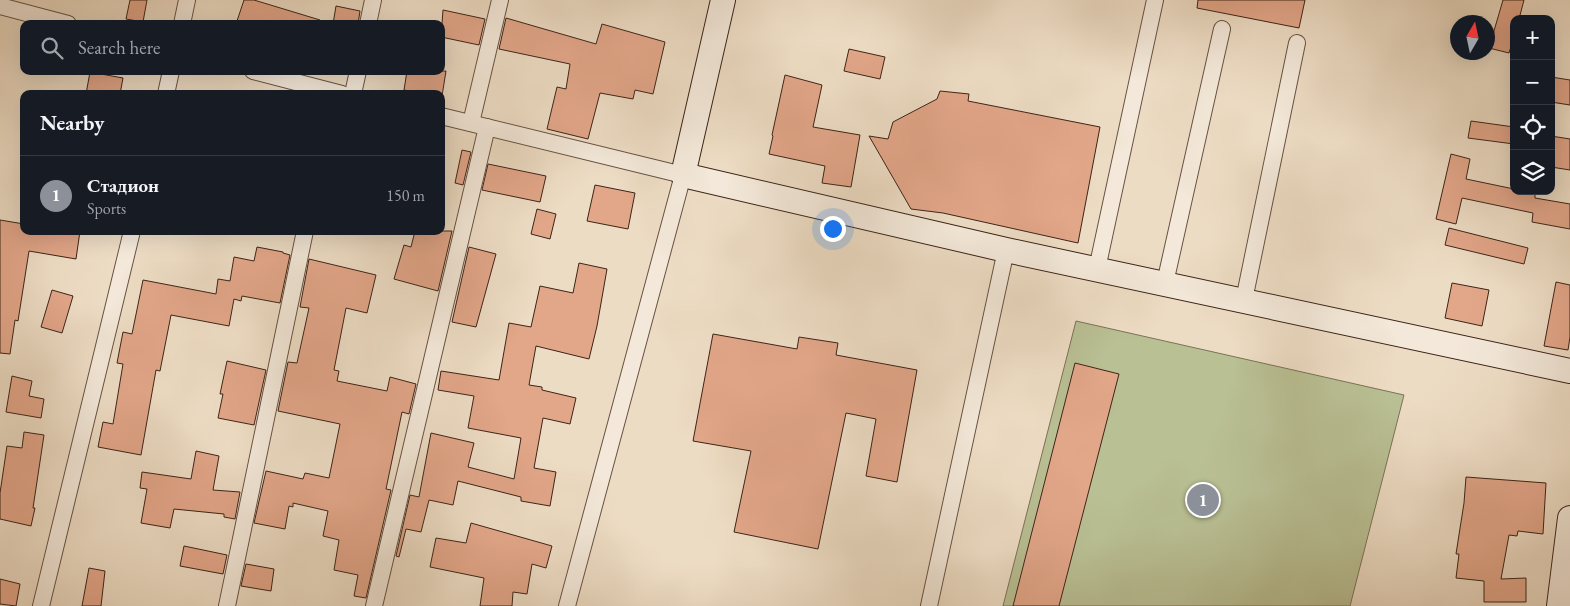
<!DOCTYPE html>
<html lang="en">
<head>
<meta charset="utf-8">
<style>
	body { margin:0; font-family:"EB Garamond",serif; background:#242831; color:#f1f3f6 }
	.controls { position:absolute; right:15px; top:15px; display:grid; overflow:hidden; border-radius:10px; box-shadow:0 5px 20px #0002 }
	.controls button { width:45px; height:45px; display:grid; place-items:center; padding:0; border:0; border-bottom:1px solid #363941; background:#171b24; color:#f1f3f6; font:25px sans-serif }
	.compass { position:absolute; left:1450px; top:15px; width:45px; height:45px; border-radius:50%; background:#171b24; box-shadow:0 5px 20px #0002; rotate:9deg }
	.you { position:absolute; left:832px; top:228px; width:18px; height:18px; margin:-12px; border:4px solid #fff; border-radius:50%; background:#1a73e8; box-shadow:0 0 0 8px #1a73e833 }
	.badge { display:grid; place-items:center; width:32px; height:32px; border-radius:50%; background:#8c9099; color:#fff; font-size:16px; font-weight:700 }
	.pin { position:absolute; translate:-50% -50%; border:2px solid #fff; box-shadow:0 1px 5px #0006 }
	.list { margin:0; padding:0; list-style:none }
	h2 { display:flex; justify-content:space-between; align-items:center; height:65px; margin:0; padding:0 20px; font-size:21px }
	h2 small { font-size:16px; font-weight:400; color:#9ea1a6 }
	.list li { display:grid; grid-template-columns:32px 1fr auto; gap:15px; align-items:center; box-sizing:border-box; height:80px; padding:0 20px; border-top:1px solid #363941 }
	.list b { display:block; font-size:19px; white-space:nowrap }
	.list p { margin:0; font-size:16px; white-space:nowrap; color:#9ea1a6 }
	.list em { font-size:16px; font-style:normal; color:#9ea1a6 }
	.icon { flex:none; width:28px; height:28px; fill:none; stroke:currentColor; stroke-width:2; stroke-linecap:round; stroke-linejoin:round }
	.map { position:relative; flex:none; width:1570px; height:606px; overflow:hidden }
	.search { position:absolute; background:#171b24; box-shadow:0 5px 20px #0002; left:20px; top:20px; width:425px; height:55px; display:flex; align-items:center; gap:12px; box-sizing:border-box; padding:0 18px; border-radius:10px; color:#9ea1a6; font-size:19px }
	.panel { position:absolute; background:#171b24; box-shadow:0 5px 20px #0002; left:20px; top:90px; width:425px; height:145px; border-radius:10px }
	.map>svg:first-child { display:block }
	.green { fill:#b9c094; stroke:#7a7256 }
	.building { fill:#e2a689; stroke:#3c2418 }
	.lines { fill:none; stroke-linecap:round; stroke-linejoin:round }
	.street-casing { stroke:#685243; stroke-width:18 }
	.secondary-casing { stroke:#3c2418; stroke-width:26 }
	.street { stroke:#f3e8d9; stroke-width:16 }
	.secondary { stroke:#f3e8d9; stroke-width:24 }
</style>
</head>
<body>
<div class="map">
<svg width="1570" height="606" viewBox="0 0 1570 606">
	<rect width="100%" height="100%" fill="#eddcc4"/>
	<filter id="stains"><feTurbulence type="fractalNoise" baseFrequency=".004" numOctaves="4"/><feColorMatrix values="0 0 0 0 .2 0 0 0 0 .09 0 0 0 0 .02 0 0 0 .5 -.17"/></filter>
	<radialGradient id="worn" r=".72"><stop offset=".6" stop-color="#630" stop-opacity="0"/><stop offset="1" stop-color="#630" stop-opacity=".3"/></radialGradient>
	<polygon class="green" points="1076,321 1404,395 1350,606 1003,606"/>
	<g class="building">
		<polygon points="130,0 147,0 143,22 126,19"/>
		<polygon points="244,0 254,0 320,20 319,24 247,24 237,21"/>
		<polygon points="1198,0 1305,0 1299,28 1197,8"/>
		<polygon points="1503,0 1524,0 1519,19 1514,19 1514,37 1509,53 1489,48"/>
		<polygon points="336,6 360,11 358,24 333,24"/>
		<polygon points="443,10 485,19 479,45 441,37"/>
		<polygon points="506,18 596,44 602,24 665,42 653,94 635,90 633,99 600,93 588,139 547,129 557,87 566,89 570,64 499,49"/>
		<polygon points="849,49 885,57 880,79 844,71"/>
		<polygon points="407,71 446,71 442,96 441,94 428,94 404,90"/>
		<polygon points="90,72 123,78 120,94 86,94"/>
		<polygon points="785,75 822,85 813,127 860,135 851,187 822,183 825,166 769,154 773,136 772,135"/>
		<polygon points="1551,77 1570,80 1570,105 1551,102"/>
		<polygon points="940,91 969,94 968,101 1100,127 1078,243 943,213 911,209 869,136 888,139 893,122 937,99"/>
		<polygon points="1471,121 1514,127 1514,144 1468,138"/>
		<polygon points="1551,136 1570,139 1570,170 1551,167"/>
		<polygon points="462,150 471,152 463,185 455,183"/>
		<polygon points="1451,154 1470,159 1466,179 1514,189 1514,191 1535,193 1535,198 1570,204 1570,229 1532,222 1533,213 1462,198 1456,224 1436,219"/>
		<polygon points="488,164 546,176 540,202 482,190"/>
		<polygon points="595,185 635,193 628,229 587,221"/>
		<polygon points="537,209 556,214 550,239 531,234"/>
		<polygon points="0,220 24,224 24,231 80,231 76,259 29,251 18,321 15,320 10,354 0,353"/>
		<polygon points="1449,228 1528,248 1524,264 1445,245"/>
		<polygon points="415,231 452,231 438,291 394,279 404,245 411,247"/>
		<polygon points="257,247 283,252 283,253 290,255 280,303 242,296 241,301 234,299 229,326 171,315 160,371 156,370 141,455 98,447 103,422 113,424 123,364 117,363 123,332 132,334 143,280 216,294 218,279 230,281 234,257 254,261"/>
		<polygon points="469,247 496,254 476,327 452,322"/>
		<polygon points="309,259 376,275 367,313 346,308 334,370 339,371 337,381 387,391 390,377 416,384 409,414 402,412 386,489 391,490 366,598 354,596 358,575 334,570 339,540 323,536 328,511 293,503 293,507 289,506 285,529 254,523 266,471 303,479 305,473 329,478 340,424 278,411 288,362 297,363 309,308 300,307"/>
		<polygon points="579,263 607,269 597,326 589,359 536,346 529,385 542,387 542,390 576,398 570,424 543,418 534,468 556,472 550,506 521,501 521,497 458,481 453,505 429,500 421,532 406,529 399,557 396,556 410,495 419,497 431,433 474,443 468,467 514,479 521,438 468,428 474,396 438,390 441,371 499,380 509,323 531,327 540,286 573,293"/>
		<polygon points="1556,282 1570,285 1570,337 1568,350 1544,346"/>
		<polygon points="1452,283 1489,290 1482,326 1445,318"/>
		<polygon points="52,290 73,296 62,333 41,327"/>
		<polygon points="713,334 797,349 799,337 838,343 836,355 917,370 897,482 866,476 876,419 846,413 818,549 734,532 751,451 693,441"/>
		<polygon points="227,361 266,370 254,425 218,418 223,394 220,394"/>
		<polygon points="1075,363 1119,374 1059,606 1013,606"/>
		<polygon points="12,376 32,381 29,396 44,399 41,418 6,412"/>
		<polygon points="24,432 44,435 33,508 35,508 31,526 0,519 0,493 7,446 22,448"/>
		<polygon points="196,451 219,456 213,490 240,492 235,519 224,517 224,514 174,509 170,528 141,523 147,489 140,488 142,472 191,479"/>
		<polygon points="1466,477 1546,483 1543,534 1518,531 1517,536 1509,535 1501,579 1526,578 1526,602 1484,602 1484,581 1456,578 1459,554 1456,554 1464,503"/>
		<polygon points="471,523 552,546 546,568 532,564 527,594 513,592 512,606 480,606 484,578 430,567 436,538 466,543"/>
		<polygon points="184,546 227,555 223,574 180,566"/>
		<polygon points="246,564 274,569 271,591 241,586"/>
		<polygon points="89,568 105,571 101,606 82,606"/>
		<polygon points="0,579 20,584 16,606 0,604"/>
	</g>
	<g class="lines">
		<g class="street-casing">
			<g id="street">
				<polyline points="0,6 68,24"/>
				<polyline points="182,24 187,0"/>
				<polyline points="368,24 373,0"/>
				<polyline points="253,71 342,94"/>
				<polyline points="166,94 171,71"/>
				<polyline points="353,94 358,71"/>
				<polyline points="441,116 683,175 567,606"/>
				<polyline points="471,123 500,0"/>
				<polyline points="1097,269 1155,0"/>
				<polyline points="1165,283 1222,29"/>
				<polyline points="1244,300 1297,43"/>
				<polyline points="41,606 132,231"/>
				<polyline points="227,606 305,231"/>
				<polyline points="374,606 487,127"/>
				<polyline points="929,606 1006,250"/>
			</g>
		</g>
		<g class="secondary-casing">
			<g id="secondary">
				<polyline points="723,0 683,175 1006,250 1570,371"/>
				<polyline points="1559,606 1570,518"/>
			</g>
		</g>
		<use href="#street" class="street"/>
		<use href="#secondary" class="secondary"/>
	</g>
	<rect width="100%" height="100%" filter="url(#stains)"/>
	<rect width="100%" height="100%" fill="url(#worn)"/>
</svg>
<div class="controls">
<button>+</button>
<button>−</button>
<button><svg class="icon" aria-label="locate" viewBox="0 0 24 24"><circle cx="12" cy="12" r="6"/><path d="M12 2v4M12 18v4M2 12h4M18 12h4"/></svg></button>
<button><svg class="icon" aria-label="layers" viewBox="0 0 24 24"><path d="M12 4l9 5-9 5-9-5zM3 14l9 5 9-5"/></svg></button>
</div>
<svg class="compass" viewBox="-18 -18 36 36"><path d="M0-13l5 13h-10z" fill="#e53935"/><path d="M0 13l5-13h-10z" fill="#9ea1a6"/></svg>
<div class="you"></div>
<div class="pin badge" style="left:1203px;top:500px">1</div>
<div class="search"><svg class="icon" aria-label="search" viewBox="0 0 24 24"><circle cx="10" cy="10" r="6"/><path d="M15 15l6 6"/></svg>Search here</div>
<section class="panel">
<h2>Nearby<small></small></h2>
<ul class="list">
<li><span class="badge">1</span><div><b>Стадион</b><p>Sports</p></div><em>150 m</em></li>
</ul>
</section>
</div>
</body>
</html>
